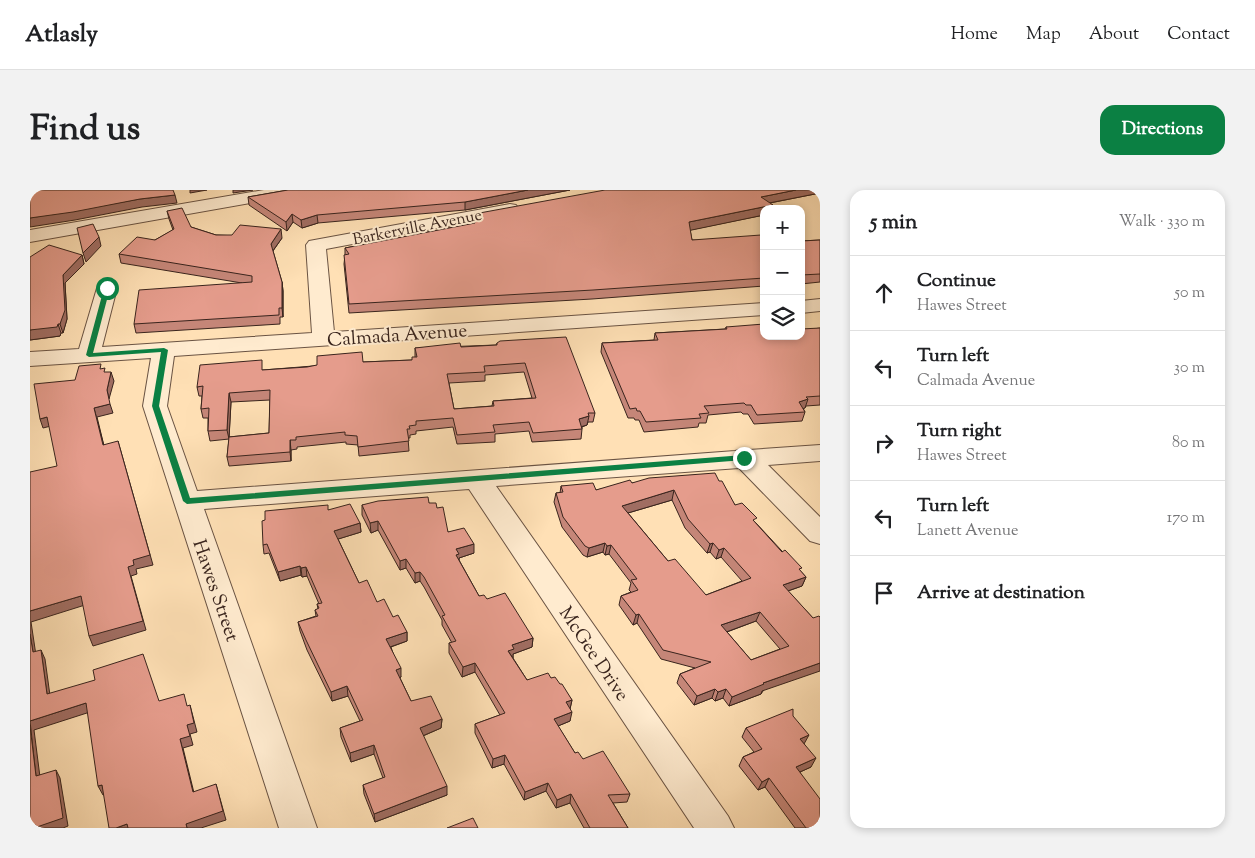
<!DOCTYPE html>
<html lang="en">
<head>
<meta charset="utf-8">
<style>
	:root { --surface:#fff; --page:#f2f2f2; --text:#202124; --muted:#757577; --line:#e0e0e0; --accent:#0b8043 }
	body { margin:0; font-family:"Sorts Mill Goudy",serif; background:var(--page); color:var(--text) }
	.controls { position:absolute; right:15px; top:15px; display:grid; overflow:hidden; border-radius:10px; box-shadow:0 2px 8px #0003 }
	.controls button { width:45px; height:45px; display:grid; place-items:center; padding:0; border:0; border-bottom:1px solid var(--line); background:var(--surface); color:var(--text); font:25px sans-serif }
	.stop { position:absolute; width:15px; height:15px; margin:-11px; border:4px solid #0b8043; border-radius:50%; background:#fff }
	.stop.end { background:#0b8043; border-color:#fff; box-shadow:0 1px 5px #0008 }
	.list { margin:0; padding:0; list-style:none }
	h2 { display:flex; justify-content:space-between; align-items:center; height:65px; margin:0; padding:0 20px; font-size:21px }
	h2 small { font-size:16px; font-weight:400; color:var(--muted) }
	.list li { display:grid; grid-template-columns:32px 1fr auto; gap:15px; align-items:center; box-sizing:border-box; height:75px; padding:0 20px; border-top:1px solid var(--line) }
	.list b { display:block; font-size:19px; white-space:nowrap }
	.list p { margin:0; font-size:16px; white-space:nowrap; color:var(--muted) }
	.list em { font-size:16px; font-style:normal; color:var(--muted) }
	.icon { flex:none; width:28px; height:28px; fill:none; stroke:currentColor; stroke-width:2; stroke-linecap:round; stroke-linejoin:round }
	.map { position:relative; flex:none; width:790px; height:638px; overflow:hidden; border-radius:15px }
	header { display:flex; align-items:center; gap:30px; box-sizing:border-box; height:70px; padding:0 25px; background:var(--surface); border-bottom:1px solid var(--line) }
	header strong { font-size:24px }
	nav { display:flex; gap:28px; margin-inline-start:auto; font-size:18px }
	.intro { display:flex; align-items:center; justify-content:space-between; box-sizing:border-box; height:120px; padding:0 30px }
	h1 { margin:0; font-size:35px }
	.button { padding:12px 22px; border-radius:15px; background:var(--accent); color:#fff; font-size:18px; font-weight:700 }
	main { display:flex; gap:30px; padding:0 30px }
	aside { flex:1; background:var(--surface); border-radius:15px; box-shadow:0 2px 8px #0003 }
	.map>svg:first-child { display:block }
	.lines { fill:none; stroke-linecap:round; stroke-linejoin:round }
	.minor-casing { stroke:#6a5343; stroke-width:2 }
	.minor { fill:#ffebcf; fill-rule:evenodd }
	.wall { fill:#c58678; stroke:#39241d; fill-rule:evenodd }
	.shaded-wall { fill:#a06d62; stroke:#39241d }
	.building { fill:#e59c8c; stroke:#39241d; fill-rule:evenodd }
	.route { fill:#0b8043 }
	.labels { text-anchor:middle; stroke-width:4; stroke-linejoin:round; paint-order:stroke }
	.far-street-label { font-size:16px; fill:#39241d; stroke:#ffebcf }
	.street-label { font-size:19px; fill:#39241d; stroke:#ffebcf }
</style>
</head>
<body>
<header>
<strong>Atlasly</strong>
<nav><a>Home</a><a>Map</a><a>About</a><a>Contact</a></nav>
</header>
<div class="intro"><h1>Find us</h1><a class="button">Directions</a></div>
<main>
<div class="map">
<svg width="790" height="638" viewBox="0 0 790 638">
	<rect width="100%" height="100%" fill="#ffe0b5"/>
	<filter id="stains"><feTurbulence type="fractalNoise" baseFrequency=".004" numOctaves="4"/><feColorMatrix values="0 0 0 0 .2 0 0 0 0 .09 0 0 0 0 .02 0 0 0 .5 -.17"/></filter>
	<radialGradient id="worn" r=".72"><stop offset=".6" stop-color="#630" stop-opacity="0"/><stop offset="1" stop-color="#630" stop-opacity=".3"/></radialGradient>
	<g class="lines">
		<defs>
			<g id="minor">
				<path d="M 234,0 L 274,0 L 271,4 L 265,5 L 0,52 L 0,40 Z"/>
				<path d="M 480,14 L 486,15 L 489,19 L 486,23 L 296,59 L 304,142 L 734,113 L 734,125 L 144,166 L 137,216 L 167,301 L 705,261 L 714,259 L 719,260 L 790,255 L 790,271 L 738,275 L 790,327 L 790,354 L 780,351 L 709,278 L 466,296 L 698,626 L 704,638 L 664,638 L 439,299 L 174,319 L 287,638 L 249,638 L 113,216 L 121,168 L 0,176 L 0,162 L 49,159 L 67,98 L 70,94 L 77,92 L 84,94 L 87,98 L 72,157 L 282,143 L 276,55 L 279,51 Z"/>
				<path d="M 790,109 L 790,121 L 771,123 L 771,111 Z"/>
			</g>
		</defs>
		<use href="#minor" class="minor-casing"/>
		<use href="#minor" class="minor"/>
	</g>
	<g class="wall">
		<path d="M 258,0 L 540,0 L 435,20 L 288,33 L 272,38 L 263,32 L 257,41 L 219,15 L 218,7 Z"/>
		<path d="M 790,0 L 790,3 L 740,13 L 734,19 L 734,25 L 660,40 L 662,50 L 734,52 L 734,96 L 562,109 L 319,123 L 314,74 L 315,65 L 315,58 L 444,33 L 444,24 Z"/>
		<path d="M 137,21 L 161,37 L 186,45 L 252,48 L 243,61 L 252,92 L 253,101 L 253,127 L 250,127 L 250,134 L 106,143 L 104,134 L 212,93 L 91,73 L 89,64 L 125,50 L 143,40 L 139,29 Z"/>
		<path d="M 790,50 L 790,92 L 771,94 L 771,51 Z"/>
		<path d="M 52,65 L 54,74 L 35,93 L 37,129 L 33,143 L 31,143 L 30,146 L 0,150 Z"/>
		<path d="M 696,137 L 734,146 L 790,138 L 790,215 L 776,216 L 775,218 L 773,218 L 775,222 L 772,231 L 724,234 L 718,224 L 713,224 L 711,222 L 678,225 L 676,233 L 669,233 L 668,237 L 614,242 L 609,230 L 605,230 L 604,228 L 598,228 L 571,162 L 572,153 L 624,150 L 625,143 L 695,139 Z"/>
		<path d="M 467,153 L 565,223 L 563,232 L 558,232 L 557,235 L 552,237 L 552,239 L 551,249 L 502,252 L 499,241 L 465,244 L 465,252 L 427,254 L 423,237 L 386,241 L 386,244 L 380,245 L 380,248 L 378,248 L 379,261 L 329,266 L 328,255 L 316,254 L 316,252 L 267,257 L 267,259 L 261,260 L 261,271 L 199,276 L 197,267 L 199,249 L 180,251 L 178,241 L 178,228 L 173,228 L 171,219 L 172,206 L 169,206 L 167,197 L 233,180 L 333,172 L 382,170 L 385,167 L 385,158 L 466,155 ZM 494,182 L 502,208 L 463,211 L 462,216 L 424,219 L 419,193 L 455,191 L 455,185 ZM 240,210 L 239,243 L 199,247 L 201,212 Z"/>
		<path d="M 689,291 L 705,315 L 726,333 L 776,387 L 772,396 L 758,401 L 783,428 L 731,504 L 699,516 L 693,508 L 685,511 L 682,508 L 664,515 L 647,493 L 650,484 L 665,478 L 631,469 L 607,433 L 603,435 L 589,415 L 591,406 L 601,402 L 599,400 L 601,393 L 579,364 L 575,365 L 573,362 L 557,367 L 553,365 L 532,337 L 524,312 L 526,303 L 530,303 L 531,296 L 566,300 L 602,293 ZM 642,310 L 655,338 L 677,363 L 680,362 L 686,369 L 691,367 L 712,391 L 676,405 L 638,371 L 598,323 ZM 726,431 L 750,459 L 721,470 L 697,442 Z"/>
		<path d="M 399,313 L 407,318 L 418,342 L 444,363 L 429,368 L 429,370 L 449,406 L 457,409 L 503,448 L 502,457 L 483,464 L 483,468 L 497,490 L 521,488 L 530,494 L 542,510 L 540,519 L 540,531 L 528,536 L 545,563 L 600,604 L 597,612 L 583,613 L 598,638 L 554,638 L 540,613 L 526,618 L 516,601 L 494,610 L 474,574 L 462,578 L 445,543 L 445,534 L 470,525 L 445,482 L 432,487 L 419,463 L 419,453 L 422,453 L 412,435 L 412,430 L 394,397 L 390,391 L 385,393 L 376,378 L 370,380 L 348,340 L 341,343 L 332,325 L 332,315 Z"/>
		<path d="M 298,320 L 330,333 L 331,342 L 308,349 L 329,393 L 347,412 L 363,427 L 377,442 L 377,451 L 361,457 L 371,487 L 370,488 L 381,511 L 412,529 L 411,538 L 393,546 L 417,605 L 345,632 L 334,604 L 333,595 L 353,588 L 344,564 L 321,572 L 311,547 L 310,538 L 330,531 L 318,506 L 302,511 L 277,460 L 270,441 L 268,432 L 286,426 L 285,420 L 288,419 L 287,414 L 289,414 L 277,386 L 272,387 L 271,385 L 250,391 L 239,363 L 234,364 L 233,355 Z"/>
		<path d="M 763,526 L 774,554 L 781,577 L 770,582 L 790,638 L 765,638 L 735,597 L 728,600 L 709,576 L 713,567 L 724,562 L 712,547 L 716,538 Z"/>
	</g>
	<g class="shaded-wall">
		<path d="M 160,0 L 177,0 L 160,3 Z"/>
		<path d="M 203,0 L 223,0 L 203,3 Z"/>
		<path d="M 498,0 L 540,0 L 435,20 L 435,12 Z"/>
		<path d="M 766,0 L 790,0 L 790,3 L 729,15 L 731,7 Z"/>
		<path d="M 145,5 L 147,13 L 112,17 L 45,30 L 0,37 L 0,28 L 110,9 Z"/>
		<path d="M 743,15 L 742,19 L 734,19 L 734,25 L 657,41 L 659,32 Z"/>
		<path d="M 262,24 L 263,32 L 257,41 L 256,32 Z"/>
		<path d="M 287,25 L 288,33 L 272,38 L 271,30 Z"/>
		<path d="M 251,39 L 252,48 L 242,62 L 241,54 Z"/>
		<path d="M 69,47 L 71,56 L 56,72 L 53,63 Z"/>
		<path d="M 52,65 L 54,74 L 35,93 L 37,129 L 33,143 L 30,134 L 33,85 Z"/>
		<path d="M 252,92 L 253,101 L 253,127 L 252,118 Z"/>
		<path d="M 28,134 L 31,143 L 30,146 L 0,150 L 0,140 Z"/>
		<path d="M 81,182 L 84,191 L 79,209 L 77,200 Z"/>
		<path d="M 199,203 L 201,212 L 199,249 L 197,240 Z"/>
		<path d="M 778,209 L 775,218 L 765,221 L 769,212 Z"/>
		<path d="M 80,214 L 83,223 L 67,227 L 76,264 L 64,218 Z"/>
		<path d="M 559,226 L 557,235 L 547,238 L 549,229 Z"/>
		<path d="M 17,227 L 21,236 L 13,238 L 10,229 Z"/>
		<path d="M 260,250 L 261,260 L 261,271 L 260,262 Z"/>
		<path d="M 88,251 L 123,375 L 106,379 L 107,384 L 101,386 L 116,440 L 63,456 L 59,446 L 98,377 L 103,370 Z"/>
		<path d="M 644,300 L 642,310 L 591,325 L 592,316 Z"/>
		<path d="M 348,331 L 348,340 L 341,343 L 340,333 Z"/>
		<path d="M 330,333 L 331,342 L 305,350 L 304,341 Z"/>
		<path d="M 575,353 L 573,362 L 557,367 L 559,358 Z"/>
		<path d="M 683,353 L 680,362 L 677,363 L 680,354 Z"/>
		<path d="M 444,354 L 444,363 L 429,368 L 429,373 L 426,374 L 426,359 Z"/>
		<path d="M 581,355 L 579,364 L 575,365 L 577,356 Z"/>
		<path d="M 694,358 L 691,367 L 686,369 L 689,360 Z"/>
		<path d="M 376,369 L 376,378 L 370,380 L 370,371 Z"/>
		<path d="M 270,376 L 271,385 L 250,391 L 248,382 Z"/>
		<path d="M 276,377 L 277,386 L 272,387 L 271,378 Z"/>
		<path d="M 390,382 L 390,391 L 385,393 L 385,383 Z"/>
		<path d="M 776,387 L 772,396 L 749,404 L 753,395 Z"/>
		<path d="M 51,406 L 55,415 L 1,432 L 7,472 L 3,462 L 0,444 L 0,421 Z"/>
		<path d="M 730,422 L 726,431 L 688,445 L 691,435 Z"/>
		<path d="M 609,424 L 607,433 L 603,435 L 606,425 Z"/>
		<path d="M 377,442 L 377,451 L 357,458 L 356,449 Z"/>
		<path d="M 503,448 L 502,457 L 483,464 L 483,468 L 478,461 L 482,455 Z"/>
		<path d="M 11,460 L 15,469 L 21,513 L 17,504 Z"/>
		<path d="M 445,473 L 445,482 L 432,487 L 433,477 Z"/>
		<path d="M 790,473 L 790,481 L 732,501 L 731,504 L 699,516 L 702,507 L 733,493 Z"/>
		<path d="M 371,478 L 371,487 L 367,489 L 366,480 Z"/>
		<path d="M 317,496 L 318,506 L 302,511 L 301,502 Z"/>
		<path d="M 685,499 L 682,508 L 664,515 L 667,506 Z"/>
		<path d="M 696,499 L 693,508 L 685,511 L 688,502 Z"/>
		<path d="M 542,510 L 540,519 L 534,521 L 536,512 Z"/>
		<path d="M 56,513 L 60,522 L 4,540 L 11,595 L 6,586 L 0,531 Z"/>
		<path d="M 160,515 L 167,542 L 160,544 L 163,555 L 153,558 L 166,611 L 163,602 L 150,549 L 157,535 Z"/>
		<path d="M 542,522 L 540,531 L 523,538 L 524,529 Z"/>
		<path d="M 412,529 L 411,538 L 390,547 L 390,538 Z"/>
		<path d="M 779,545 L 774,554 L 770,549 Z"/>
		<path d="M 344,555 L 344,564 L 321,572 L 320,563 Z"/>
		<path d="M 475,565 L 474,574 L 462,578 L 463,569 Z"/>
		<path d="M 786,568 L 781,577 L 761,586 L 766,577 Z"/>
		<path d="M 26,580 L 30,588 L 38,636 L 33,638 L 4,638 Z"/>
		<path d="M 739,588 L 735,597 L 728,600 L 732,592 Z"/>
		<path d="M 518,593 L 516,601 L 494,610 L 495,602 Z"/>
		<path d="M 186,594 L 196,630 L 171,638 L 157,638 L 156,634 Z"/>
		<path d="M 72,595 L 76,604 L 73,605 L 68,596 Z"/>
		<path d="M 417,596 L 417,605 L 345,632 L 344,624 Z"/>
		<path d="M 541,604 L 540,613 L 526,618 L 527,610 Z"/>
		<path d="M 97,634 L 99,638 L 86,638 Z"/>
	</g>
	<g class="building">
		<path d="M 0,0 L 143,0 L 145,5 L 110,9 L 43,22 L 0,28 Z"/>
		<path d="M 258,0 L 498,0 L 435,12 L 287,25 L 271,30 L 262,24 L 256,32 L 218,7 Z"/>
		<path d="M 575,0 L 766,0 L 731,7 L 743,15 L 659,32 L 662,50 L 731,45 L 732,53 L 734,52 L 734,88 L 563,100 L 319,114 L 314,65 L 319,64 L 315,58 L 445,33 L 444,24 Z"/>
		<path d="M 152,18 L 161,37 L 186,45 L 202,45 L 210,35 L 251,39 L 241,54 L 252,92 L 252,118 L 249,118 L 249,125 L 104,134 L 109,100 L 222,92 L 222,86 L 89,64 L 107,47 L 125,50 L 144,39 L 137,21 Z"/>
		<path d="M 63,34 L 69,47 L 53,63 L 47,38 Z"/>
		<path d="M 790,50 L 790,84 L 771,85 L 771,51 Z"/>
		<path d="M 19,55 L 52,65 L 33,85 L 35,120 L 30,134 L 28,134 L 27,137 L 0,140 L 0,67 Z"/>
		<path d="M 734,134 L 734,146 L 771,146 L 771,139 L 790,138 L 790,206 L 776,207 L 778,209 L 769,212 L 775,222 L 727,225 L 721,215 L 716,215 L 714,213 L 674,216 L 679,223 L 669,224 L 671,228 L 616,232 L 610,221 L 607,221 L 606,218 L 600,219 L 572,153 L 628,150 L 625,143 L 697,139 L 696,137 Z"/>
		<path d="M 536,147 L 565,223 L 558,223 L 559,226 L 549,229 L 552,239 L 503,243 L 499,232 L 463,235 L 465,242 L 427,245 L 423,228 L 386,231 L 386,235 L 379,236 L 380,239 L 377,239 L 379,251 L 328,257 L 327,246 L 315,245 L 315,242 L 266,247 L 266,250 L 260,250 L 260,262 L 197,267 L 199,247 L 239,243 L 240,200 L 199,203 L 197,240 L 178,241 L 179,218 L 171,219 L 173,196 L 167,197 L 170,175 L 232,170 L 232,180 L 277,177 L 287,175 L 287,166 L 332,162 L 333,172 L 382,170 L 382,167 L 387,167 L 385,158 L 430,153 L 431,157 L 467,155 L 467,153 L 470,151 ZM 495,173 L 506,208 L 463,211 L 464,216 L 424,219 L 417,184 L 455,182 L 454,176 Z"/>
		<path d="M 71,174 L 70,179 L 75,178 L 74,182 L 81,182 L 77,200 L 80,214 L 64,218 L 73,255 L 88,251 L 120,365 L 103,370 L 104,375 L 98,377 L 113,431 L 59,446 L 51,406 L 0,421 L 0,282 L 27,276 L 17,227 L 10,229 L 4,194 L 45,190 L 49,176 Z"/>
		<path d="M 685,283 L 689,291 L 692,291 L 705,315 L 712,313 L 727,328 L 723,330 L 752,362 L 755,360 L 772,378 L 769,379 L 776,387 L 753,395 L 783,428 L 789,426 L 790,427 L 790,473 L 733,493 L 734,494 L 702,507 L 696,499 L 688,502 L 685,499 L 667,506 L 650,484 L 681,472 L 633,460 L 609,424 L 606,425 L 591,406 L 608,400 L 601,390 L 607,389 L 581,355 L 577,356 L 575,353 L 559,358 L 555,356 L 533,327 L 526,303 L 533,302 L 531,296 L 563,293 L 566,300 L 600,290 L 602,293 L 619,288 ZM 644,300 L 658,329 L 680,354 L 683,353 L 689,360 L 694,358 L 721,388 L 676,405 L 645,369 L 638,371 L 592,316 ZM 730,422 L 759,456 L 721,470 L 691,435 Z"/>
		<path d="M 398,307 L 399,313 L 406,313 L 407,318 L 413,317 L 418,342 L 434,338 L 444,354 L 426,359 L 429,364 L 426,365 L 449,406 L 454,405 L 457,409 L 475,403 L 503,448 L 482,455 L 484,459 L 478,461 L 497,490 L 518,483 L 521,488 L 525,487 L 530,494 L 532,494 L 542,510 L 536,512 L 542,522 L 524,529 L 545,563 L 548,562 L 553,569 L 573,561 L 600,604 L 578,605 L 598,638 L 560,638 L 541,604 L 527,610 L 518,593 L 495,602 L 475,565 L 463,569 L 445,534 L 475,523 L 445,473 L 433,477 L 419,453 L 426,451 L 412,426 L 415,425 L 394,387 L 390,382 L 385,383 L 376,369 L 370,371 L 348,331 L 340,333 L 332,315 L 348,311 Z"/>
		<path d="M 320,314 L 330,333 L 304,341 L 329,393 L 337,390 L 347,412 L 354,409 L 363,427 L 368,425 L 377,442 L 356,449 L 371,478 L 366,480 L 381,511 L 401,506 L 412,529 L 390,538 L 417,596 L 344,624 L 333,595 L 355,587 L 344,555 L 320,563 L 310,538 L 333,530 L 317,496 L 301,502 L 276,450 L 268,432 L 288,426 L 285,420 L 289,418 L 287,414 L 292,413 L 276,377 L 271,378 L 270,376 L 248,382 L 237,354 L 233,355 L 232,331 L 235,330 L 235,321 L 298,315 L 298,320 Z"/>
		<path d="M 0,444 L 3,462 L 11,460 L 17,504 L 65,490 L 63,480 L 113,464 L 129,511 L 154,504 L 157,516 L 160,515 L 164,533 L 157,535 L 160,546 L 150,549 L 163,602 L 186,594 L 193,621 L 156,634 L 157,638 L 98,638 L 97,634 L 86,638 L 79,638 L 72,595 L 68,596 L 56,513 L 0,531 Z"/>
		<path d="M 763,519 L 763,526 L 779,545 L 770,549 L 786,568 L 766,577 L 790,609 L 790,638 L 776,638 L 739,588 L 732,592 L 713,567 L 732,559 L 716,538 Z"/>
		<path d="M 0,536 L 6,586 L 26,580 L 33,628 L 4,638 L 0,638 Z"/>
		<path d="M 443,628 L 448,638 L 417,638 Z"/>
	</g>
	<path class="route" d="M 77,96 L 80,98 L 63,163 L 134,158 L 138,160 L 129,216 L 160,308 L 714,265 L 718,268 L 714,270 L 157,314 L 153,311 L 122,216 L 131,162 L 59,167 L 56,165 L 74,98 Z"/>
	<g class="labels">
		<g class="far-street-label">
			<text transform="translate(387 36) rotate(-11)" y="6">Barkerville Avenue</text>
		</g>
		<g class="street-label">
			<text transform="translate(367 144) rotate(-4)" y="7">Calmada Avenue</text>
			<text transform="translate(187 400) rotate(71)" y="7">Hawes Street</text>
			<text transform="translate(565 463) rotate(56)" y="7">McGee Drive</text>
		</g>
	</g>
	<rect width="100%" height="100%" filter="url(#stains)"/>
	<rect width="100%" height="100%" fill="url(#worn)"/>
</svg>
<div class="controls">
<button>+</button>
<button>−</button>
<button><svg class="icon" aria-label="layers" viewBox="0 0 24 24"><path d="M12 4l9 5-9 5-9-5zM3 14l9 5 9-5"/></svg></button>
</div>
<div class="stop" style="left:77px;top:98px"></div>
<div class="stop end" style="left:714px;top:268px"></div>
</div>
<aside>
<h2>5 min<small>Walk · 330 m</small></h2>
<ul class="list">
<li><svg class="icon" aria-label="ahead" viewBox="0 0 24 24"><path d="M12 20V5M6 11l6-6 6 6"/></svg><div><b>Continue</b><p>Hawes Street</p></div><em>50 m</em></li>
<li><svg class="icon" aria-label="left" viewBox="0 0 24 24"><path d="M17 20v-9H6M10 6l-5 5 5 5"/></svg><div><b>Turn left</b><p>Calmada Avenue</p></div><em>30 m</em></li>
<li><svg class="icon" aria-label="right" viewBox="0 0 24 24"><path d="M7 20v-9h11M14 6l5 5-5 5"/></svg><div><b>Turn right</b><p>Hawes Street</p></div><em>80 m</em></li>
<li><svg class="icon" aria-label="left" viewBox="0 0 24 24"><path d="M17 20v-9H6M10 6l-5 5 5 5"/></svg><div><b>Turn left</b><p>Lanett Avenue</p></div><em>170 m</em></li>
<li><svg class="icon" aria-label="arrive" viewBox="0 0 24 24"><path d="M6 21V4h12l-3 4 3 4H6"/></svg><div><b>Arrive at destination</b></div></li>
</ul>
</aside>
</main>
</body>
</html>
